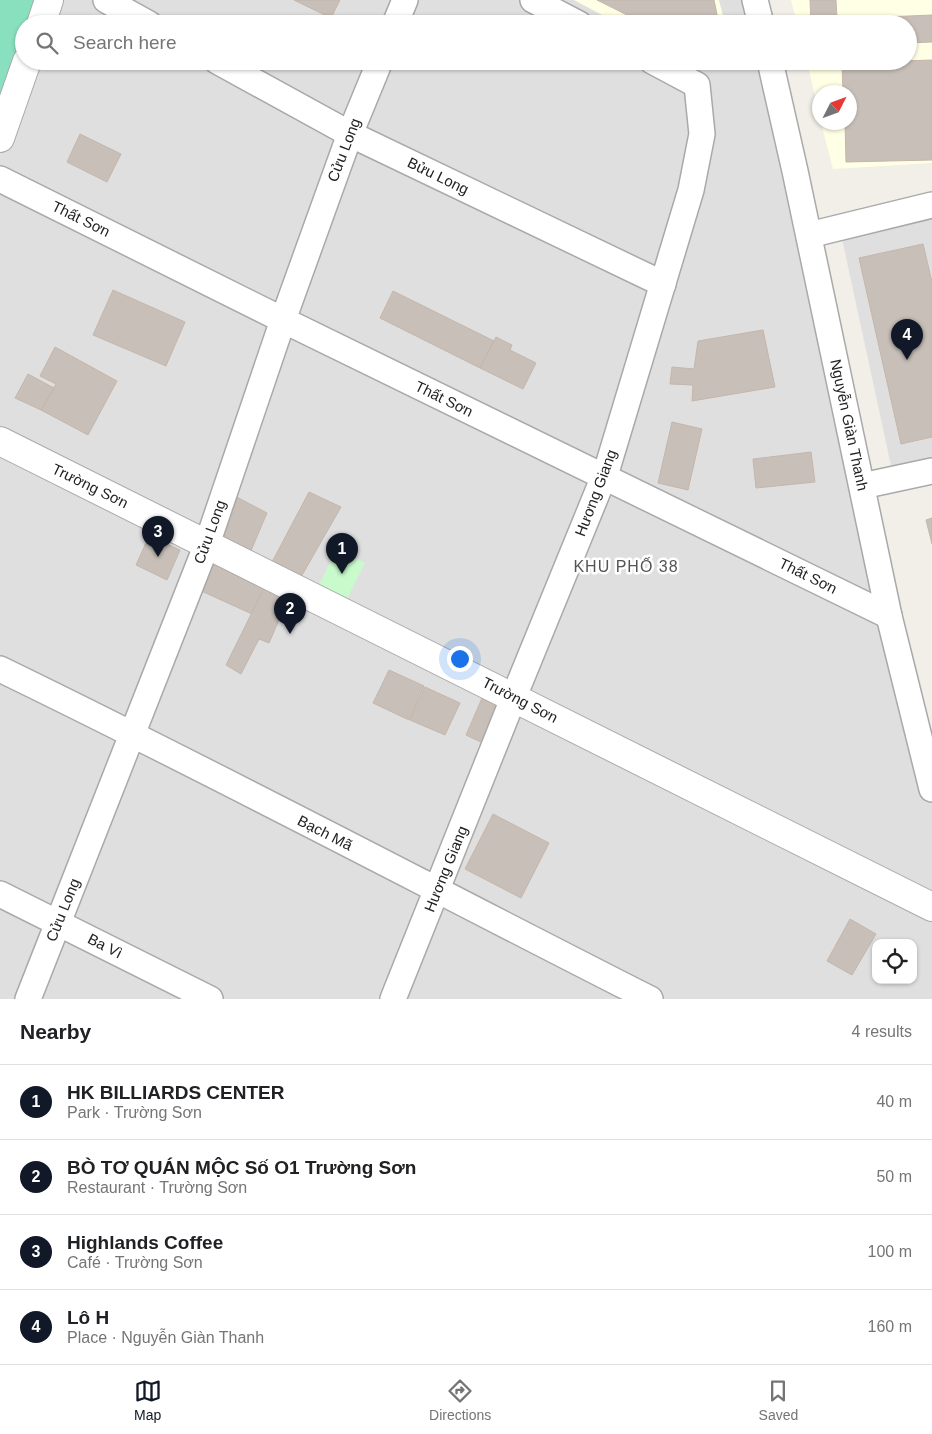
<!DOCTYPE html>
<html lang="en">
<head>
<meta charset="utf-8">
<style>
	:root { --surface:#fff; --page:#f2f2f2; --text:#202124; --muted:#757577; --line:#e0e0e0; --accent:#111827 }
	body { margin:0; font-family:Helvetica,sans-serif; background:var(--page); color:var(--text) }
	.controls { position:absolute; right:15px; bottom:15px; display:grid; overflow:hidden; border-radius:10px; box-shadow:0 1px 4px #0004 }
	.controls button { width:45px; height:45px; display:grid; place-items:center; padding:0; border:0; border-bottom:1px solid var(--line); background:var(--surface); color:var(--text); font:25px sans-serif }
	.compass { position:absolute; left:812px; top:85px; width:45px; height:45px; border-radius:50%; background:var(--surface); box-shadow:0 1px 4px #0004; rotate:48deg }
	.you { position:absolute; left:459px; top:658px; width:18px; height:18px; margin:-12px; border:4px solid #fff; border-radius:50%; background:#1a73e8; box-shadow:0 0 0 8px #1a73e833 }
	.badge { display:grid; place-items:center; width:32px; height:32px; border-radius:50%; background:var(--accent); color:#fff; font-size:16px; font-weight:700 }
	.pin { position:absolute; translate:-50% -41px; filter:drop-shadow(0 1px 2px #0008) }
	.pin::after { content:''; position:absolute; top:26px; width:18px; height:15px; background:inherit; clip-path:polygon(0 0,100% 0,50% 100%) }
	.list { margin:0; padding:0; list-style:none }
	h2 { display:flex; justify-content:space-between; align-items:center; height:65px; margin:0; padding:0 20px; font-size:21px }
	h2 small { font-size:16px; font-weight:400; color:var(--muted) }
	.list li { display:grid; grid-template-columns:32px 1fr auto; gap:15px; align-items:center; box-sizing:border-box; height:75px; padding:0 20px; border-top:1px solid var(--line) }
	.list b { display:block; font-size:19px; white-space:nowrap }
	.list p { margin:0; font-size:16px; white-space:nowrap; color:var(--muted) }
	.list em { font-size:16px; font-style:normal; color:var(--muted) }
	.icon { flex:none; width:28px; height:28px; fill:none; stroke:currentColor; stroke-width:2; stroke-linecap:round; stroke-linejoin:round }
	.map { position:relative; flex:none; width:932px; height:999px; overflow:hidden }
	.search { position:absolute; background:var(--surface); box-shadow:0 1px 4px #0004; left:15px; right:15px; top:15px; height:55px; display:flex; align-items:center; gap:12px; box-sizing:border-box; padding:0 18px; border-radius:28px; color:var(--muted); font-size:19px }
	.sheet { height:365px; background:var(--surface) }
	nav { display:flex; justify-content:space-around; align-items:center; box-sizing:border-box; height:70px; border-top:1px solid var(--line); background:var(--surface); font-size:14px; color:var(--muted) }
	nav a { display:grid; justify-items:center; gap:2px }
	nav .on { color:var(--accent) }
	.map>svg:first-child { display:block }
	.residential { fill:#e0dfdf; fill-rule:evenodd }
	.education { fill:#ffffe5 }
	.park { fill:#c8facc }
	.pitch { fill:#88e0be }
	.building { fill:#c7bfb8; stroke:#c4b6ab }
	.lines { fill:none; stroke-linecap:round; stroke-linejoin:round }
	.minor-casing { stroke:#a9a9a9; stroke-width:28 }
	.tertiary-casing { stroke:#a9a9a9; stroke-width:30 }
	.minor { stroke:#fff; stroke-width:25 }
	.tertiary { stroke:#fff; stroke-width:28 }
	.labels { text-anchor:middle; stroke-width:5; stroke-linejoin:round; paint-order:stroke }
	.street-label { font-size:15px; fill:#222; stroke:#fff }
	.neighbourhood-label { font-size:16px; letter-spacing:1px; fill:#555; stroke:#fff }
</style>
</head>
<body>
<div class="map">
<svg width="932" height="999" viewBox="0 0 932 999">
	<rect width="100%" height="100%" fill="#f2efe9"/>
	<g class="residential">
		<path d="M 0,0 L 760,0 L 765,24 L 24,24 L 24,61 L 774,61 L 932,762 L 932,999 L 0,999 ZM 876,943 L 913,943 L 913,980 L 876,980 Z"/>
		<path d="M 932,210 L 932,466 L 893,475 L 841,234 Z"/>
	</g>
	<g class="education">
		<path d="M 574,0 L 719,0 L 725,24 L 619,24 Z"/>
		<path d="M 791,0 L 932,0 L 932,163 L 833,169 L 821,123 L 850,122 L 850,92 L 820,92 L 819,114 L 807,61 L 908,61 L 908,24 L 797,24 Z"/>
	</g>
	<path class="park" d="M 337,548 L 365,563 L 347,599 L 319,585 Z"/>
	<path class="pitch" d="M 0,0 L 38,0 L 29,24 L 24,24 L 24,39 L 0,104 Z"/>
	<g class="building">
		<path d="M 294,0 L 340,0 L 331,18 Z"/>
		<path d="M 597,0 L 714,0 L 719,24 L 645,24 Z"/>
		<path d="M 810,0 L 836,0 L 837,19 L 932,15 L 932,42 L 908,43 L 908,24 L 811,24 Z"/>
		<path d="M 932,60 L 932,160 L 846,162 L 845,122 L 850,122 L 850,92 L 843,92 L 842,63 Z"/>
		<path d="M 80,134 L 121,154 L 107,182 L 67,162 Z"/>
		<path d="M 923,244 L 932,282 L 932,437 L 901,444 L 859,258 Z"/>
		<path d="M 113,290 L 185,322 L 166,366 L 93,335 Z"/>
		<path d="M 393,291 L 494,341 L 480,368 L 380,318 Z"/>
		<path d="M 763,330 L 775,387 L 692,401 L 693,385 L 670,384 L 672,367 L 694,369 L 698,341 Z"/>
		<path d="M 496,337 L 512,345 L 510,350 L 536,363 L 523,389 L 480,368 Z"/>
		<path d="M 55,347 L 117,381 L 88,435 L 41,410 L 56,384 L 40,376 Z"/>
		<path d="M 28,374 L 54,388 L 41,410 L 15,398 Z"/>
		<path d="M 672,422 L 702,429 L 688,490 L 658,483 Z"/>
		<path d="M 811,452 L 815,482 L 756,488 L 753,459 Z"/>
		<path d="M 309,492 L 341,507 L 301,577 L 272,562 Z"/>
		<path d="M 231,494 L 267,513 L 250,553 L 218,535 Z"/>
		<path d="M 932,518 L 932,544 L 926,520 Z"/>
		<path d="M 149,536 L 180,550 L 167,580 L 136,565 Z"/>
		<path d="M 210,560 L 264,588 L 252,614 L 197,589 Z"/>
		<path d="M 264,588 L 288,599 L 269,643 L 259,639 L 241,674 L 226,665 Z"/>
		<path d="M 389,670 L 424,686 L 409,720 L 373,703 Z"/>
		<path d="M 425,687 L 460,703 L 445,735 L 410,720 Z"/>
		<path d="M 483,696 L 502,705 L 485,744 L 466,735 Z"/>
		<path d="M 493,814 L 549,843 L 521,898 L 465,869 Z"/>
		<path d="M 850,919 L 876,934 L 852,975 L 827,961 Z"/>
	</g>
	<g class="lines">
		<defs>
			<g id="minor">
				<path d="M 106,0 L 149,24"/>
				<path d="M 533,0 L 579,24"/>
				<path d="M 755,0 L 761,24"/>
				<path d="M 395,24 L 405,0"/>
				<path d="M 217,61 L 350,134 L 663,284"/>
				<path d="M 770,61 L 795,171 L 889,616 L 932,789"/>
				<path d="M 0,179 L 283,320 L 889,616"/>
				<path d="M 809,235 L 932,205"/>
				<path d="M 862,486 L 932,471"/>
				<path d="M 0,669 C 219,775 433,889 650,999"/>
				<path d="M 0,894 L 210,999"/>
				<path d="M 28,999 L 207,544 L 283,320 L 350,134 L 380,61"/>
				<path d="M 393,999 L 517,689 L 607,469 L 691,190 L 702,134 L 697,85 L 652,61"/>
			</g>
			<g id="tertiary">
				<path d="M 41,24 L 49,0"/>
				<path d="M 0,138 L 27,61"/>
				<path d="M 0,441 L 932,907"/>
			</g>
		</defs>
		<use href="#minor" class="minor-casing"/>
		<use href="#tertiary" class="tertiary-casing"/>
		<use href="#minor" class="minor"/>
		<use href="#tertiary" class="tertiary"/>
	</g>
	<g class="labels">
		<g class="street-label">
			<text transform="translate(344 150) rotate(-69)" y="5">Cửu Long</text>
			<text transform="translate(438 176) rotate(26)" y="5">Bửu Long</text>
			<text transform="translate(81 219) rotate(26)" y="5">Thất Sơn</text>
			<text transform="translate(444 399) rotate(26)" y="5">Thất Sơn</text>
			<text transform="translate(849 425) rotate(78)" y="5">Nguyễn Giàn Thanh</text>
			<text transform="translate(90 486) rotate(26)" y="5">Trường Sơn</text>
			<text transform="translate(596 493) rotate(-69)" y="5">Hương Giang</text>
			<text transform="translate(210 532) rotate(-70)" y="5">Cửu Long</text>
			<text transform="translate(808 576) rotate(26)" y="5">Thất Sơn</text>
			<text transform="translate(520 700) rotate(27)" y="5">Trường Sơn</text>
			<text transform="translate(325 833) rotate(27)" y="5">Bạch Mã</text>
			<text transform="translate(446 869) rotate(-68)" y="5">Hương Giang</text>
			<text transform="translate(63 910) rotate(-68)" y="5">Cửu Long</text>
			<text transform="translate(105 946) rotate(27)" y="5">Ba Vì</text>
		</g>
		<g class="neighbourhood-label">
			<text x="626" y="572">KHU PHỐ 38</text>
		</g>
	</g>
</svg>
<div class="controls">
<button><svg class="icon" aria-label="locate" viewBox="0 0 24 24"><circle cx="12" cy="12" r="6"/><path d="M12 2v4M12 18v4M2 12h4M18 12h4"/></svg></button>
</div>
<svg class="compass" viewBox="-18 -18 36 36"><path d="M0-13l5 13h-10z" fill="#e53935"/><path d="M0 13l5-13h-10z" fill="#757577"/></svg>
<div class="you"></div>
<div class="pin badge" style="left:342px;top:574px">1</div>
<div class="pin badge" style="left:290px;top:634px">2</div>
<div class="pin badge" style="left:158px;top:557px">3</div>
<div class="pin badge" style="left:907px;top:360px">4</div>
<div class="search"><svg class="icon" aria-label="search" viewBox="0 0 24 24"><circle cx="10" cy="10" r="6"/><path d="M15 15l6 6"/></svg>Search here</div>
</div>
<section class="sheet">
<h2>Nearby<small>4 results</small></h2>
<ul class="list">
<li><span class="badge">1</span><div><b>HK BILLIARDS CENTER</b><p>Park · Trường Sơn</p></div><em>40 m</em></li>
<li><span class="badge">2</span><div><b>BÒ TƠ QUÁN MỘC Số O1 Trường Sơn</b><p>Restaurant · Trường Sơn</p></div><em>50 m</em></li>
<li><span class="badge">3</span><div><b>Highlands Coffee</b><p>Café · Trường Sơn</p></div><em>100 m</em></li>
<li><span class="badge">4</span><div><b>Lô H</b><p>Place · Nguyễn Giàn Thanh</p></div><em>160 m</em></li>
</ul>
</section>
<nav>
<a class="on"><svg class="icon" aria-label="map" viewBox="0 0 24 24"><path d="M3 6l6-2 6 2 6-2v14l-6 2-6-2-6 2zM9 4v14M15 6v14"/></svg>Map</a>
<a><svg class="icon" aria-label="directions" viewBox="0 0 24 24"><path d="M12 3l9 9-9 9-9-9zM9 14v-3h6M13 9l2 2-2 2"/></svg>Directions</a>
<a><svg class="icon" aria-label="saved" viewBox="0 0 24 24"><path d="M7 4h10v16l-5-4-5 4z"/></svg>Saved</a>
</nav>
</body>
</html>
